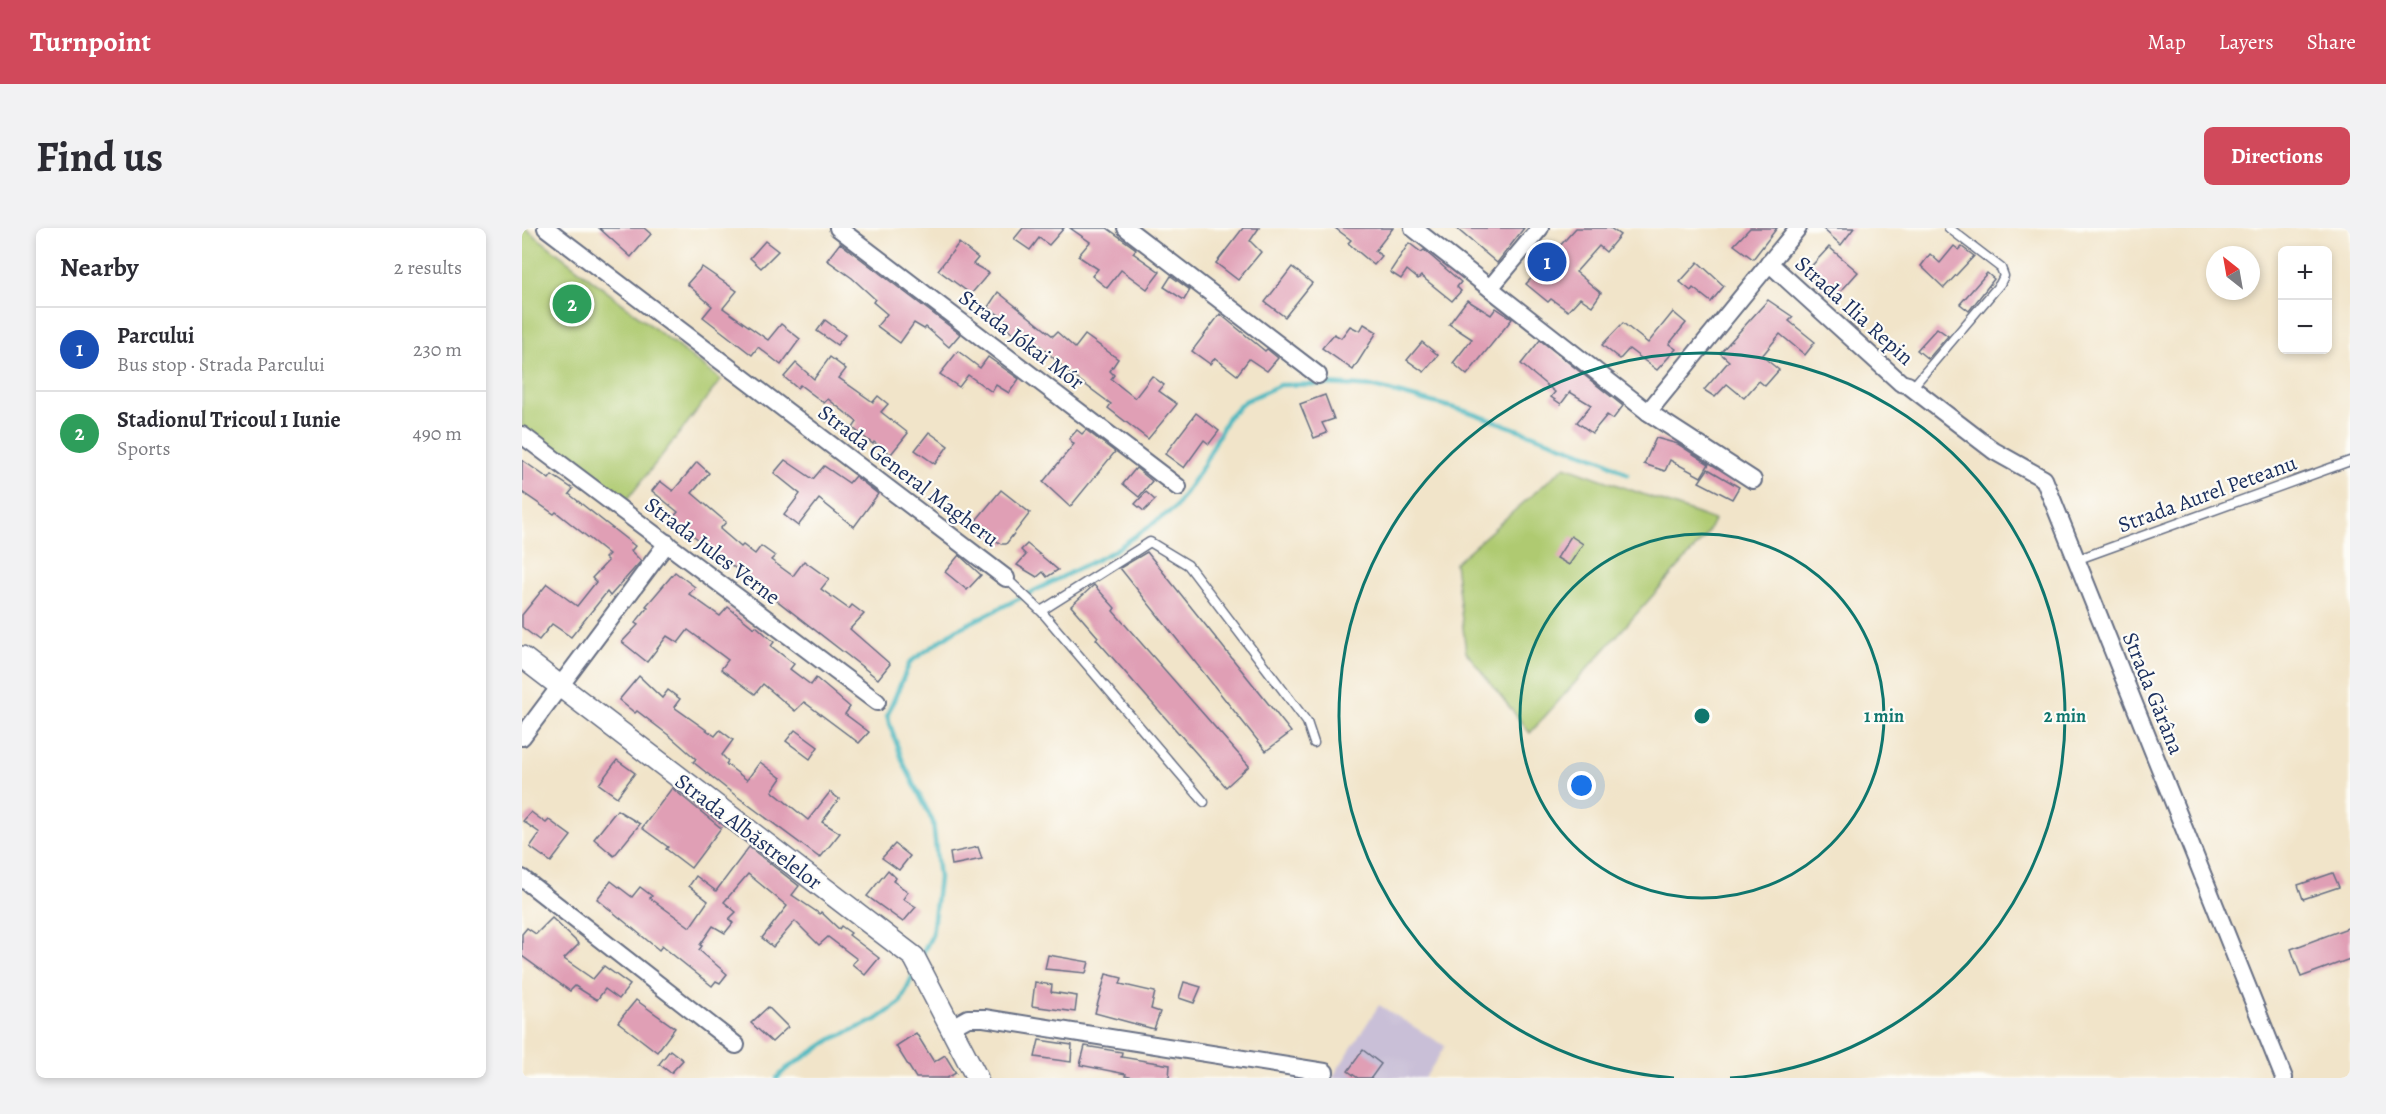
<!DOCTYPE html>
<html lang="en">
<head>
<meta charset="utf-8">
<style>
	:root { --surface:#fff; --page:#f2f2f3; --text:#2b2b33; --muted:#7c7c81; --line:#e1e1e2; --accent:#d1495b }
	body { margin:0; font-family:Alegreya,serif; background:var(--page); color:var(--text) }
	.controls { position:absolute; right:18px; top:18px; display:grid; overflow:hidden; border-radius:9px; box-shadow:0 3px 9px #0003 }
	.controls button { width:54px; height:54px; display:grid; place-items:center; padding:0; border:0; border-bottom:2px solid var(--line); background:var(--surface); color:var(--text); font:30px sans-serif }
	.compass { position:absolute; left:1684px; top:18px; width:54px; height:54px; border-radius:50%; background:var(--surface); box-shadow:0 3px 9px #0003; rotate:329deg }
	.you { position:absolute; left:1060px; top:558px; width:21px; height:21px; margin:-15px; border:4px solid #fff; border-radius:50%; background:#1a73e8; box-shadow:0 0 0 9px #1a73e833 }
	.badge { display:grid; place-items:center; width:39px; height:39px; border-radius:50%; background:var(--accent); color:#fff; font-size:20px; font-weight:700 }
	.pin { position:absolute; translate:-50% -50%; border:3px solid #fff; box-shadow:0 2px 6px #0006 }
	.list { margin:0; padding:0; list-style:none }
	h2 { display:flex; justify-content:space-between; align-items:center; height:78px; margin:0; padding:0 24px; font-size:26px }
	h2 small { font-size:20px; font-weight:400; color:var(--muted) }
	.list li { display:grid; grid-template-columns:39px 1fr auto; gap:18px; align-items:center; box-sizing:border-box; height:84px; padding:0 24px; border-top:2px solid var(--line) }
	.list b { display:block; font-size:22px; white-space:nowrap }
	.list p { margin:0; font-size:20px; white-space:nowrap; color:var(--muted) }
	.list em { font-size:20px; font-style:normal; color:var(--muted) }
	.map { position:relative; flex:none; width:1828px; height:850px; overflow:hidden; border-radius:9px }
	header { display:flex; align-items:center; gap:36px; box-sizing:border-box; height:84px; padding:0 30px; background:var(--accent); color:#fff }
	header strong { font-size:28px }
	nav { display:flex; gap:33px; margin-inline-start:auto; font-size:21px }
	.intro { display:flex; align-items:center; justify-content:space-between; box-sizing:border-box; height:144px; padding:0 36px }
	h1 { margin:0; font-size:42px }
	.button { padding:15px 27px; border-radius:9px; background:var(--accent); color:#fff; font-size:21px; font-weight:700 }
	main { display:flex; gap:36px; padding:0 36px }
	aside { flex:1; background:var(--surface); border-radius:9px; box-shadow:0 3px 9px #0003 }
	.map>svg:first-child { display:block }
	.industrial { fill:#c9bfd7 }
	.green { fill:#afca71; stroke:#657c68; stroke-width:1.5 }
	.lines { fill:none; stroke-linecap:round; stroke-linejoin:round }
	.stream { stroke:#48b7bf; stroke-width:4.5 }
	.building { fill:#e09fb5 }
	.service-casing { stroke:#666e83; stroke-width:11 }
	.minor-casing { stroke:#666e83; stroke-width:20 }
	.tertiary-casing { stroke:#666e83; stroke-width:24 }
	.service { stroke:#fff; stroke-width:8 }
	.minor { stroke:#fff; stroke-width:16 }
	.tertiary { stroke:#fff; stroke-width:21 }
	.ring { fill:none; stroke:#0f766e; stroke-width:3 }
	.labels { text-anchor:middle; stroke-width:4.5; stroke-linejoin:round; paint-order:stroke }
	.street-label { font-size:22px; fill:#1b2f5e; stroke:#fdfcf7 }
	.centre { fill:#0f766e; stroke:#fdfcf7; stroke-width:3 }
	.ring-label { font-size:18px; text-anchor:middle; font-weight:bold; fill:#0f766e; stroke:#fdfcf7; stroke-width:4.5; stroke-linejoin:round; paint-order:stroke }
</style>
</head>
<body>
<header>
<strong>Turnpoint</strong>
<nav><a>Map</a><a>Layers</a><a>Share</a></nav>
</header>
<div class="intro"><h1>Find us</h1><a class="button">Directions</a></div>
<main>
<aside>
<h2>Nearby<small>2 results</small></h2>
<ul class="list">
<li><span class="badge" style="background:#1a4fb4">1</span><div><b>Parcului</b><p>Bus stop · Strada Parcului</p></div><em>230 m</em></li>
<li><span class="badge" style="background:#2e9e5b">2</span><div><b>Stadionul Tricoul 1 Iunie</b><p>Sports</p></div><em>490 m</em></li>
</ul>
</aside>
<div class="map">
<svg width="1828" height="850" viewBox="0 0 1828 850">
	<rect width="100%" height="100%" fill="#fdfcf7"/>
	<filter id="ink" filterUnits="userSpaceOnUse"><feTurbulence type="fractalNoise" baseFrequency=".0167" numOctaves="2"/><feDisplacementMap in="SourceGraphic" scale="12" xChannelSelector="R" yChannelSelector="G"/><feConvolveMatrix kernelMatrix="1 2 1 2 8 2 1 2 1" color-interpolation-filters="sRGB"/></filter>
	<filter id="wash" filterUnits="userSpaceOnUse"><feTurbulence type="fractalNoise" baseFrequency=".008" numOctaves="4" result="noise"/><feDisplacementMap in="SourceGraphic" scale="24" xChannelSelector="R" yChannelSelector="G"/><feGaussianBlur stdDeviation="1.35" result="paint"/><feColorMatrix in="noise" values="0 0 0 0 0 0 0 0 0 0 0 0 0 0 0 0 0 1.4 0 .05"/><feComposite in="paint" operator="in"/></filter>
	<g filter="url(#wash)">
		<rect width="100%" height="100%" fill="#f1e4c9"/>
		<path class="industrial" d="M 857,777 L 923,818 L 903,850 L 810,850 Z"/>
		<g class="green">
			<path d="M 0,0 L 3,0 L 199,152 L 101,277 L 0,199 Z"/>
			<path d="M 1043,238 L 1192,292 L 1184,308 L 1008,505 L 944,424 L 933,335 Z"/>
		</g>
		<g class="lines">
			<g class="stream">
				<path d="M 399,729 L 410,707 L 417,650 L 411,594 L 381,534 L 365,488 L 388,434 L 434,402 L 590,324 L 653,280 L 681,238 L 706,189 L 723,173 L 758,157 L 807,156 L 852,159 L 947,184 L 1083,233 L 1105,246"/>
				<path d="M 255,850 L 264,841 L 310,811 L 354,792 L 378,775 L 392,745"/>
			</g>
		</g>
		<g id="blocks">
			<g class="building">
				<path d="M 77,0 L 122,0 L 129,6 L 109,29 Z"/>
				<path d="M 501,0 L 542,0 L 527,17 L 517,10 L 508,22 L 492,11 Z"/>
				<path d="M 548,0 L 585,0 L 614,21 L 611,25 L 638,44 L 625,61 L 599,42 L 585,60 L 570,48 L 576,41 L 556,28 L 568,14 Z"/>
				<path d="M 721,0 L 737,0 L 728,13 L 739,24 L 716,52 L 694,35 Z"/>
				<path d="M 813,0 L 871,0 L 853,23 L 860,28 L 852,37 L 826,15 L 829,12 Z"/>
				<path d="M 934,0 L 1002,0 L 975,35 Z"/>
				<path d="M 1054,0 L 1088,0 L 1098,7 L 1084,24 L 1077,18 L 1054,44 L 1079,65 L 1070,78 L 1058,70 L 1046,83 L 1029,71 L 1026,74 L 1004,56 L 1036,22 L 1035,21 Z"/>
				<path d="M 1228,0 L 1255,0 L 1231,31 L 1212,17 Z"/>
				<path d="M 1300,0 L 1332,0 L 1319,17 Z"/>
				<path d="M 243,13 L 256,23 L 239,40 L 228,30 Z"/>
				<path d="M 318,15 L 368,53 L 438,106 L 427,119 L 404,99 L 402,101 L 392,95 L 378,115 L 355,98 L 365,86 L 351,74 L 353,71 L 330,50 L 305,32 Z"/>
				<path d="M 437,15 L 456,30 L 451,36 L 467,45 L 449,66 L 416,42 Z"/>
				<path d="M 887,15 L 899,24 L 902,22 L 939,54 L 935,59 L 939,63 L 930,73 L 899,48 L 896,51 L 885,42 L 879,51 L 868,44 Z"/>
				<path d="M 1432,18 L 1437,22 L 1440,19 L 1452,28 L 1422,60 L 1399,38 L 1408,26 L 1418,35 Z"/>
				<path d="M 1307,19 L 1336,44 L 1313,70 L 1284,44 Z"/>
				<path d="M 1176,34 L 1202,58 L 1189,74 L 1171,60 L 1169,63 L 1158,54 Z"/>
				<path d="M 180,39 L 215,63 L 201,80 L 246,112 L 259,96 L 278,111 L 259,137 L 236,119 L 230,127 L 181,89 L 190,78 L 165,56 Z"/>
				<path d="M 770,39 L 790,55 L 763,89 L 743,74 Z"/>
				<path d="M 1465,45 L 1472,51 L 1447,83 L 1438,76 Z"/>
				<path d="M 649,48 L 668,62 L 662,72 L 642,59 Z"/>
				<path d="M 476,64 L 531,108 L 535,104 L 553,120 L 563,107 L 596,131 L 588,143 L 592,147 L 589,151 L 613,170 L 630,148 L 642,157 L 637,163 L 655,176 L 626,211 L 586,180 L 589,176 L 538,138 L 539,137 L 513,113 L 508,119 L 485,101 L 489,96 L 466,79 Z"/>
				<path d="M 945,72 L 969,87 L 974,80 L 990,91 L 945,147 L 931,135 L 950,111 L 927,96 Z"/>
				<path d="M 1246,72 L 1271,89 L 1267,93 L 1293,114 L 1283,127 L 1258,106 L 1240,128 L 1257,142 L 1243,158 L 1237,153 L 1222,170 L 1205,156 L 1193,169 L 1182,162 L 1207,133 L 1198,125 Z"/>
				<path d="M 1151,84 L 1164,95 L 1147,116 L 1154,121 L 1135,142 L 1107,121 L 1098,131 L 1080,117 L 1101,95 L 1126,115 Z"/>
				<path d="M 698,86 L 743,123 L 745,121 L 756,130 L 745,143 L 727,131 L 715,147 L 693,130 L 688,136 L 670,123 Z"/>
				<path d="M 303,92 L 323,107 L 315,117 L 295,103 Z"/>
				<path d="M 842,96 L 855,104 L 831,142 L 800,120 L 812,106 L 819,110 L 828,98 L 838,103 Z"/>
				<path d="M 1415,100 L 1426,108 L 1406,131 L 1395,122 Z"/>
				<path d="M 1018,112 L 1101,178 L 1091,191 L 1085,187 L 1070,205 L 1055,194 L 1069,177 L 1048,164 L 1039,176 L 1029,169 L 1033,164 L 999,136 Z"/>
				<path d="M 900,114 L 916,127 L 902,144 L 885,132 Z"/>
				<path d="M 436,123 L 458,140 L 466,129 L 497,151 L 487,165 L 474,157 L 470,164 L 446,147 L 437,159 L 418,146 Z"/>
				<path d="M 308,129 L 324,141 L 317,150 L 351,174 L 356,168 L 366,176 L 359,184 L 386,205 L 369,226 L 352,214 L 351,216 L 331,200 L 335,194 L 306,171 L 302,175 L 278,157 L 275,160 L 262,149 L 274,135 L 292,151 Z"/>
				<path d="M 803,167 L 812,191 L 800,195 L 805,205 L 792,210 L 778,176 Z"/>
				<path d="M 674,185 L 697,203 L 687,216 L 682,212 L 662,240 L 643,226 Z"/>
				<path d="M 555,202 L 560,206 L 564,202 L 593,224 L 548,279 L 521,254 L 552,216 L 547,211 Z"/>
				<path d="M 407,204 L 426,218 L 413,236 L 393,222 Z"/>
				<path d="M 1134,210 L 1156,216 L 1187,236 L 1179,249 L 1148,232 L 1143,243 L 1122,236 Z"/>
				<path d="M 0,232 L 27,251 L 30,247 L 51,261 L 47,266 L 113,318 L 109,323 L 119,333 L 88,368 L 85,364 L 49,409 L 30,396 L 17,412 L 0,399 L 0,387 L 25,356 L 55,378 L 74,354 L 70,350 L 86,333 L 83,330 L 87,326 L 34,284 L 32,286 L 0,264 Z"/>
				<path d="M 263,232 L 291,251 L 302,238 L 327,255 L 333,248 L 356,266 L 332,299 L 297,271 L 276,298 L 262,287 L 278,266 L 252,245 Z"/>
				<path d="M 175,234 L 187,245 L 170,265 L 204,294 L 198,301 L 219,319 L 221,317 L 233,326 L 239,318 L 253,328 L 249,332 L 271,348 L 282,333 L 307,351 L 299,361 L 327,381 L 330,377 L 342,386 L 328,401 L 368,436 L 356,451 L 150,291 L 156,284 L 130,263 L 138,253 L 151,263 Z"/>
				<path d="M 614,240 L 630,253 L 617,269 L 601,256 Z"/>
				<path d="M 1186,241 L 1217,259 L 1210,271 L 1177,254 Z"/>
				<path d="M 479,262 L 508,285 L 484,316 L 479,316 L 451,296 Z"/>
				<path d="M 624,264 L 633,272 L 622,283 L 613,276 Z"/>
				<path d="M 1049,308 L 1061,316 L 1047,337 L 1035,330 Z"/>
				<path d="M 505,316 L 510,320 L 536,342 L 525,349 L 521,344 L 515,349 L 495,337 L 504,327 L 499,322 Z"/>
				<path d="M 625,324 L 769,504 L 744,523 L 598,340 Z"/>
				<path d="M 437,327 L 459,347 L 445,362 L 423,344 Z"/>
				<path d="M 153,344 L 173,359 L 167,366 L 198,388 L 206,379 L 232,400 L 234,398 L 252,414 L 249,418 L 272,436 L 268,441 L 289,457 L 294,450 L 328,479 L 323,486 L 347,504 L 337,515 L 282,474 L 273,483 L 241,456 L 233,466 L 199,441 L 206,432 L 166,402 L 156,415 L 145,408 L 125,434 L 100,414 L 116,397 L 113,395 L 126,379 L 124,378 Z"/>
				<path d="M 572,357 L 593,380 L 591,383 L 727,538 L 704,559 L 574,411 L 576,409 L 549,378 Z"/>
				<path d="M 117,448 L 140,470 L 146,462 L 158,471 L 152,479 L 193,508 L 198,502 L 211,512 L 200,527 L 206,533 L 204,536 L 225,552 L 238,534 L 259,550 L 250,563 L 286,592 L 308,564 L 317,571 L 300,594 L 318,605 L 298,630 L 205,561 L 171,534 L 174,531 L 149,509 L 115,483 L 113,485 L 97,472 Z"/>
				<path d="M 273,502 L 296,519 L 288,531 L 264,513 Z"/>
				<path d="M 95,532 L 113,545 L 95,569 L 77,556 Z"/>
				<path d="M 150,560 L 199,600 L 169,640 L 144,621 L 146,619 L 120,600 Z"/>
				<path d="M 95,582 L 118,596 L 92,628 L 72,611 Z"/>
				<path d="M 9,584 L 24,595 L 27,592 L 49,608 L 29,634 L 8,619 L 18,605 L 1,593 Z"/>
				<path d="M 373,616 L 388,628 L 377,642 L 360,630 Z"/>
				<path d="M 227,619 L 277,658 L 270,667 L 298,686 L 299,684 L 317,701 L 319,698 L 329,705 L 327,707 L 357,730 L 343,747 L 330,736 L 335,731 L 306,709 L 297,717 L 273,693 L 251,719 L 240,710 L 265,678 L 226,646 L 202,674 L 214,684 L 207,691 L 211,695 L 203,705 L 191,698 L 178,717 L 180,718 L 177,722 L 205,746 L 198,755 L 194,753 L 190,758 L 140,718 L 137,722 L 75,671 L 89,653 L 110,669 L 118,659 L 130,668 L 128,670 L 168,699 L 186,673 L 167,658 L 174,648 L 194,663 Z"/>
				<path d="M 456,619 L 460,631 L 430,637 L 428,625 Z"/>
				<path d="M 366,642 L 374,650 L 371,653 L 386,664 L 381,671 L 394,679 L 381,694 L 345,668 Z"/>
				<path d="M 1811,645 L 1817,659 L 1781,671 L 1776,657 Z"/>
				<path d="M 30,690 L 57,716 L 42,731 L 71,751 L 82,738 L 108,757 L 97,771 L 83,761 L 75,772 L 53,758 L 48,763 L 0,728 L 0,706 L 5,700 L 14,706 Z"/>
				<path d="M 1828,699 L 1828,731 L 1779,749 L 1769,721 Z"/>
				<path d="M 526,727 L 567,734 L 564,745 L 523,741 Z"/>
				<path d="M 584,746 L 600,750 L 598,756 L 633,764 L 629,781 L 638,784 L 632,801 L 573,785 Z"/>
				<path d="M 513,754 L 530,757 L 529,764 L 555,768 L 553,784 L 510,778 Z"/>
				<path d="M 662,754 L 679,759 L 672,775 L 657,770 Z"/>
				<path d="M 114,772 L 153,800 L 135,824 L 96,794 Z"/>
				<path d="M 246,779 L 266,799 L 250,814 L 229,795 Z"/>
				<path d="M 394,805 L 412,834 L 423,827 L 434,845 L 425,850 L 394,850 L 374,818 Z"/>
				<path d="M 517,812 L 550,817 L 549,834 L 513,829 Z"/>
				<path d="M 563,818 L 600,824 L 599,829 L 648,837 L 647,850 L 612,850 L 603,848 L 604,846 L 558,837 Z"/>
				<path d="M 148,822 L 161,832 L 149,845 L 137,836 Z"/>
				<path d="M 841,822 L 859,836 L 849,850 L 836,850 L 826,843 Z"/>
			</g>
		</g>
	</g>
	<g filter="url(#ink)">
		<use href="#blocks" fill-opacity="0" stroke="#666e83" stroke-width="1.5"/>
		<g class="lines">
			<defs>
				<g id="service">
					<path d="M 1387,157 L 1394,155 L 1478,56 L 1482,48 L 1479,40 L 1427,0"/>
					<path d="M 1554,332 L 1828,233"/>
					<path d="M 484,350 L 519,383 L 682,574"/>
					<path d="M 519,383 L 628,314 L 666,337 L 785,494 L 792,515"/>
				</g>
				<g id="minor">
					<path d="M 24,0 L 484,350"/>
					<path d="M 316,0 L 656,259"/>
					<path d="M 604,0 L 796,147"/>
					<path d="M 891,0 L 1126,184 L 1231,252"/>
					<path d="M 1247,35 L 1379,155 L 1386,157 L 1472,223 L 1522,251 L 1762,850"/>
					<path d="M 968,60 L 1018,0"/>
					<path d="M 1126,184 L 1276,0"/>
					<path d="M 0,207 L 355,474"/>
					<path d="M 0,509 L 145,315"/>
					<path d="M 0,650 L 214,817"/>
					<path d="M 428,800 L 446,790 L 462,790 L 803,844"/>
				</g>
				<path id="tertiary" d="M 0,429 L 392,729 L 455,850"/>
			</defs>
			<use href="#service" class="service-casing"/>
			<use href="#minor" class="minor-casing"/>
			<use href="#tertiary" class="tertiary-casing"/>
			<use href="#service" class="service"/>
			<use href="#minor" class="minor"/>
			<use href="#tertiary" class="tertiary"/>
		</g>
	</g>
	<g class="ring">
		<circle cx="1180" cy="488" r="182"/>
		<path d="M1152 850A363 363 0 1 1 1208 850"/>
	</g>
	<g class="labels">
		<g class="street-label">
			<text transform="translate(1333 82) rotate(42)" y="8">Strada Ilia Repin</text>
			<text transform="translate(500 111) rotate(37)" y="8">Strada Jókai Mór</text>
			<text transform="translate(387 247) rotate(37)" y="8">Strada General Magheru</text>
			<text transform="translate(1685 265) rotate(-20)" y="8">Strada Aurel Peteanu</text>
			<text transform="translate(191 322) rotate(37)" y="8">Strada Jules Verne</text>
			<text transform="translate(1632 465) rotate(68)" y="8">Strada Gărâna</text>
			<text transform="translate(227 603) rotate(37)" y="8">Strada Albăstrelelor</text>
		</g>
	</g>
	<circle cx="1180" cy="488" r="9" class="centre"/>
	<g class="ring-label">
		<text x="1362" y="494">1 min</text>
		<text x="1543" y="494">2 min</text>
	</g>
</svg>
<div class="controls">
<button>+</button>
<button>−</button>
</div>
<svg class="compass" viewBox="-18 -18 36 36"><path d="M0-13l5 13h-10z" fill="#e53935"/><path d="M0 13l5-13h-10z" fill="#7c7c81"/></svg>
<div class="you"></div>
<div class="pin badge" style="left:1025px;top:34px;background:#1a4fb4">1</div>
<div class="pin badge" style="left:50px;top:76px;background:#2e9e5b">2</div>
</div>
</main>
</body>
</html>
